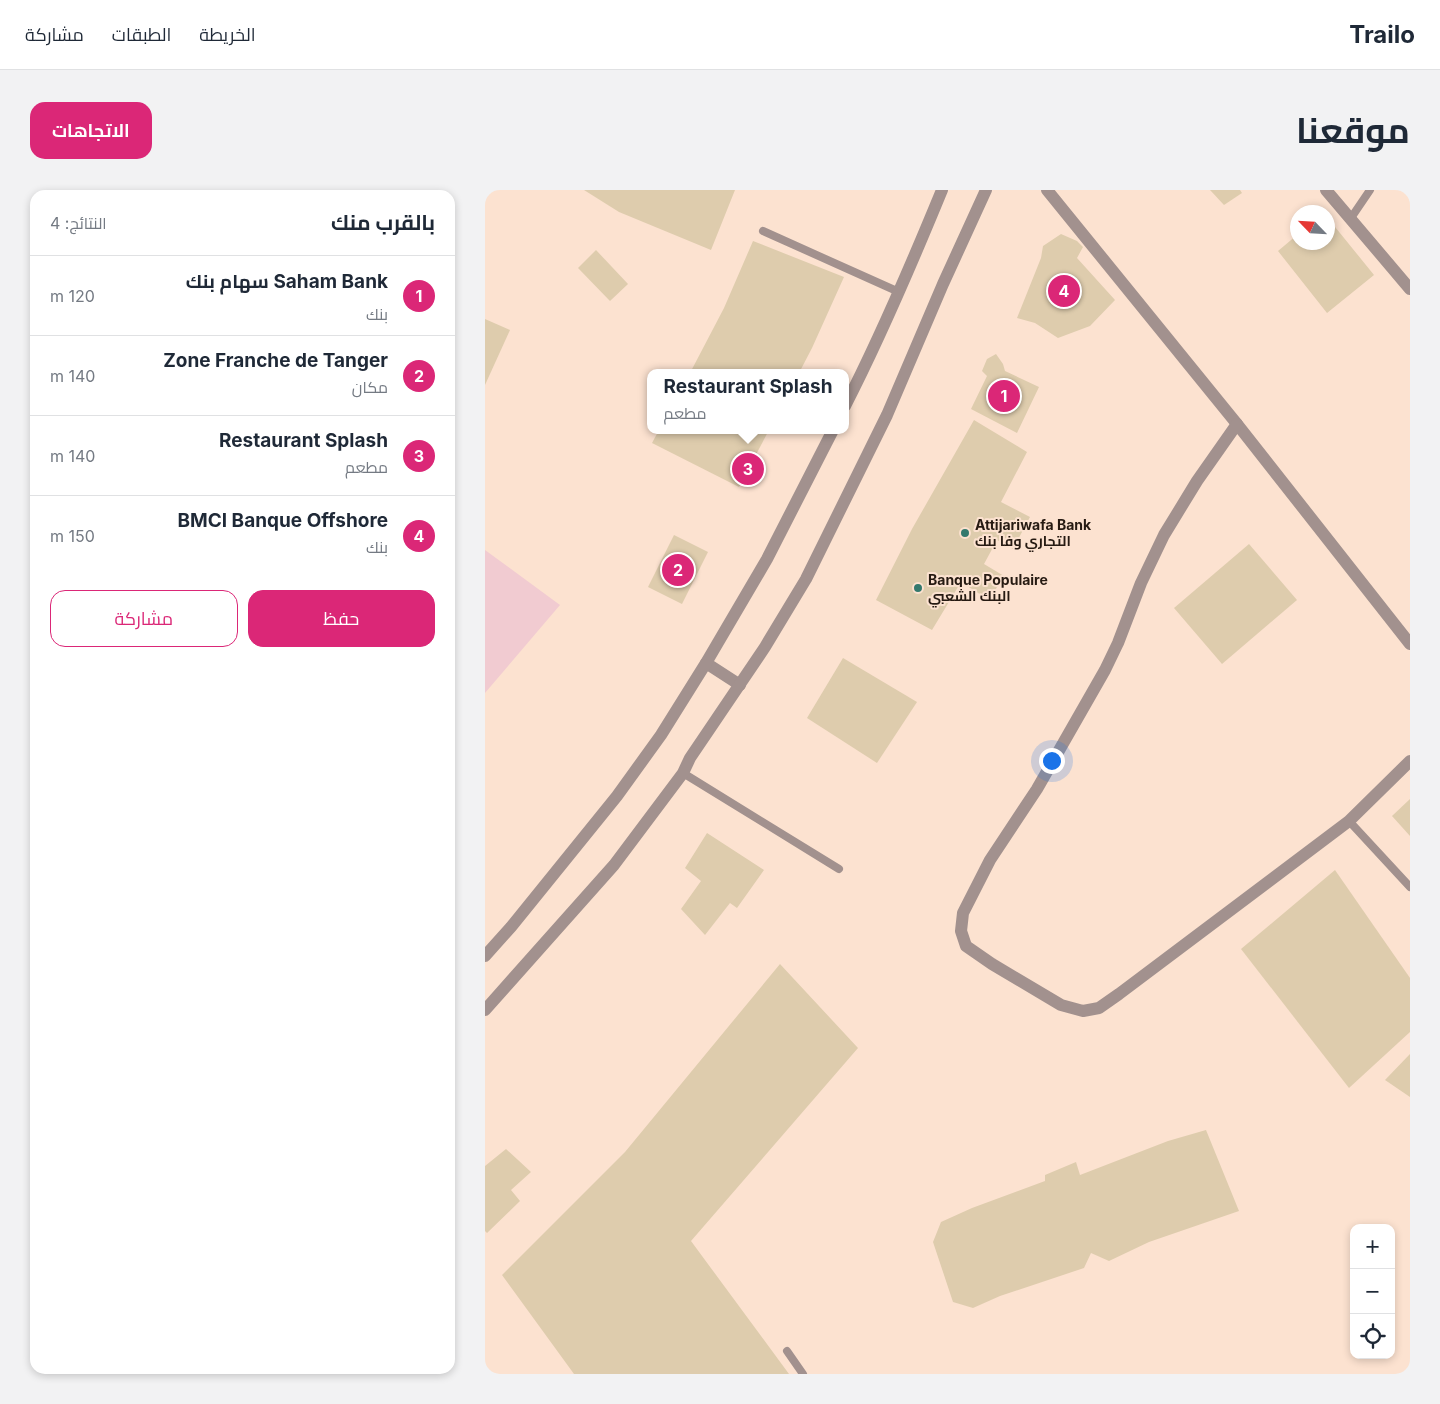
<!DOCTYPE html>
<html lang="ar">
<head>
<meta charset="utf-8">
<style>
	:root { --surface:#fff; --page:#f2f2f3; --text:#1f2937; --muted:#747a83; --line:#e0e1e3; --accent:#db2777 }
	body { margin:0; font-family:Inter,Cairo,sans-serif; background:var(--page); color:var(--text); direction:rtl }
	.controls { position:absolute; right:15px; bottom:15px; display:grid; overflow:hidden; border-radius:10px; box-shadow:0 2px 8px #0003 }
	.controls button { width:45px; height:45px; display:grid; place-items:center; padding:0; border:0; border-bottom:1px solid var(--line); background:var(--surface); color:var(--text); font:25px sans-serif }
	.compass { position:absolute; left:805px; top:15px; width:45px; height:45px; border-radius:50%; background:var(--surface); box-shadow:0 2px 8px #0003; rotate:295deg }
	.you { position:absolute; left:566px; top:570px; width:18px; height:18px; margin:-12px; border:4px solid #fff; border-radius:50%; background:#1a73e8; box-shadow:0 0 0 8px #1a73e833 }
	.badge { display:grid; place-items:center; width:32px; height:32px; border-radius:50%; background:var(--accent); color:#fff; font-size:16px; font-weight:700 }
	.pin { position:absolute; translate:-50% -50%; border:2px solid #fff; box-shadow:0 1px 5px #0006 }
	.popup { position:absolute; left:162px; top:179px; width:202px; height:65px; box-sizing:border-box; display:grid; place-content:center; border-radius:10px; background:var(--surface); filter:drop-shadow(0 1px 4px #0005); font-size:16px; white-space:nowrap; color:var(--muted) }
	.popup b { font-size:19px; color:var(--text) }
	.popup::after { content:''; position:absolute; left:50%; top:100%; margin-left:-10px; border:10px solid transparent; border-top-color:var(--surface) }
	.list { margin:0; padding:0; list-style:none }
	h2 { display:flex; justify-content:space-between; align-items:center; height:65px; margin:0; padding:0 20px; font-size:21px }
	h2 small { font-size:16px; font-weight:400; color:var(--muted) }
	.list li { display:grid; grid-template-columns:32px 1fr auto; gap:15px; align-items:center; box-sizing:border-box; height:80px; padding:0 20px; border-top:1px solid var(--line) }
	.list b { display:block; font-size:19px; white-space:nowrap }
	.list p { margin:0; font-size:16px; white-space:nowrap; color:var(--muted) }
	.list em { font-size:16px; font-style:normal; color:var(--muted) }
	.actions { display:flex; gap:10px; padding:15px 20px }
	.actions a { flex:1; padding:11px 0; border:1px solid var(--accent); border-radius:15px; text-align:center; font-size:18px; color:var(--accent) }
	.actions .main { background:var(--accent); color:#fff }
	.icon { flex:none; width:28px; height:28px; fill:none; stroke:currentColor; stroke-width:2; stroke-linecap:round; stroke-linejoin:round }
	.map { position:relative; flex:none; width:925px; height:1184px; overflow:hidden; direction:ltr; border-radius:15px }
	header { display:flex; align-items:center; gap:30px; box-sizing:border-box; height:70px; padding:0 25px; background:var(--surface); border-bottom:1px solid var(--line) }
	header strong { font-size:24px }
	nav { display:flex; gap:28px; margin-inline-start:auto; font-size:18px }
	.intro { display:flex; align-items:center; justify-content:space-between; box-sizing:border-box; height:120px; padding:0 30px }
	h1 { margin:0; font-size:35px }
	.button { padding:12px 22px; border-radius:15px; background:var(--accent); color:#fff; font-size:18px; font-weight:700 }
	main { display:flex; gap:30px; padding:0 30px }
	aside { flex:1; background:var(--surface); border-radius:15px; box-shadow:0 2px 8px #0003 }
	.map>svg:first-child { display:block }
	.green { fill:#f1cbd1 }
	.building { fill:#deccad }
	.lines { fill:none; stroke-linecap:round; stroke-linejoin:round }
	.service { stroke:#a2918e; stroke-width:8 }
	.minor { stroke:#a2918e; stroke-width:12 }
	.tertiary { stroke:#a2918e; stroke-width:12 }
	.poi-dot { fill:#34796d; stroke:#fce2d0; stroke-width:2 }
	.labels { text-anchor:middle; stroke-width:4; stroke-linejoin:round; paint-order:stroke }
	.poi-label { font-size:14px; font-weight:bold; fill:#261a12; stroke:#fce2d0; text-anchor:start }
</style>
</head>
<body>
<header>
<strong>Trailo</strong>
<nav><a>الخريطة</a><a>الطبقات</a><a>مشاركة</a></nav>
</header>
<div class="intro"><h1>موقعنا</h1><a class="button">الاتجاهات</a></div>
<main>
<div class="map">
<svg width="925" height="1184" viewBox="0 0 925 1184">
	<rect width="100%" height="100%" fill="#fce2d0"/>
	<path class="green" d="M 0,360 L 75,415 L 0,503 Z"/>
	<g class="building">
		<path d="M 99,0 L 250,0 L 226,60 L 134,22 Z"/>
		<path d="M 725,0 L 755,0 L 757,3 L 739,15 Z"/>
		<path d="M 842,27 L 889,85 L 842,123 L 793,61 L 812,45 L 812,52 L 842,52 Z"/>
		<path d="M 576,44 L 592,51 L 598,57 L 592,68 L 630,110 L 605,136 L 573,148 L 550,133 L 532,128 L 556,68 L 558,56 Z"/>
		<path d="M 268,51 L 359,87 L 327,158 L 314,183 L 205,183 L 239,118 Z"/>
		<path d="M 111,60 L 143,94 L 125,111 L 93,78 Z"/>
		<path d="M 0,129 L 25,140 L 0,195 Z"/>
		<path d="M 511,164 L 518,174 L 520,181 L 554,197 L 532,243 L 486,219 L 502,186 L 497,181 L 502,169 Z"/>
		<path d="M 489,230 L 542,262 L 516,312 L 545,327 L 528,359 L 512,350 L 499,374 L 519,386 L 504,410 L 476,392 L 447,440 L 391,410 L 427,339 Z"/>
		<path d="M 174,240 L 284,240 L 254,297 L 167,253 Z"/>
		<path d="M 189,345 L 223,362 L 197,414 L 163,397 Z"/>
		<path d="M 764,354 L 812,410 L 737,474 L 689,418 Z"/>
		<path d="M 358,468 L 432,512 L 392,573 L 322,528 Z"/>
		<path d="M 925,609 L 925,646 L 907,626 Z"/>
		<path d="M 222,643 L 279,680 L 252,718 L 245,713 L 220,745 L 196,719 L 216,691 L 200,678 Z"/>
		<path d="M 850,680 L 925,788 L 925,842 L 864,898 L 756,759 Z"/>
		<path d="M 295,774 L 373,858 L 206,1051 L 304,1184 L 89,1184 L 17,1085 L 140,962 Z"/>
		<path d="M 925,864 L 925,907 L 900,890 Z"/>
		<path d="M 721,940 L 754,1021 L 664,1052 L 624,1071 L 606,1063 L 599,1078 L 515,1106 L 488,1118 L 468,1112 L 448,1052 L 456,1032 L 487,1018 L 560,991 L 560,985 L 591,972 L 595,985 L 683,951 Z"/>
		<path d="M 21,959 L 46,982 L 26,1000 L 35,1011 L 2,1043 L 0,1041 L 0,976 Z"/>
	</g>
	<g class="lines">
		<g class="service">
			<path d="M 866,28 L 885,0"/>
			<path d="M 278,41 L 414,102"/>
			<path d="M 198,583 L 354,679"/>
			<path d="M 864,631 L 925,697"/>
			<path d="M 302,1161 L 318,1184"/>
		</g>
		<g class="minor">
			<path d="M 562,0 L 752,234 L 925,454"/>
			<path d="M 841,0 L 925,99"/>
			<path d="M 752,234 L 712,291 L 679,345 L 656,393 L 633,453 L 620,480 L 552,599 L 505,670 L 478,723 L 476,741 L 481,756 L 507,774 L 576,815 L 598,821 L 614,818 L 634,804 L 864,631 L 925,571"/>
		</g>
		<g class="tertiary">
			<path d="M 360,216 C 396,146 427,73 457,0"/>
			<path d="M 221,473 L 255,495"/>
			<path d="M 0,766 L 26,737 L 132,606 L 176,545 L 221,473 L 282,369 L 348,240"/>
			<path d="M 0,820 L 129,675 L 198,583 L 205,568 L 280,457 L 321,389 L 402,225 L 458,94 L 501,0"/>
		</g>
	</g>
	<g class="poi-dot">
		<circle cx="480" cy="343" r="5"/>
		<circle cx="433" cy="398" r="5"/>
	</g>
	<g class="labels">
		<g class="poi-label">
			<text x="490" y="340">Attijariwafa Bank<tspan x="490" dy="16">التجاري وفا بنك</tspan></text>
			<text x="443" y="395">Banque Populaire<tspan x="443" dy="16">البنك الشعبي</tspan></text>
		</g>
	</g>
</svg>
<div class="controls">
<button>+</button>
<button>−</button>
<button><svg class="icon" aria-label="locate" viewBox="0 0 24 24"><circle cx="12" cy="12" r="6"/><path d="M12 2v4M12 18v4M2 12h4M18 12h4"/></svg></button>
</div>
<svg class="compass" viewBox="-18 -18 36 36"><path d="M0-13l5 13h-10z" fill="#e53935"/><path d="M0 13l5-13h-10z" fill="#747a83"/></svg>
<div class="you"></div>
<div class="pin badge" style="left:519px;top:206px">1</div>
<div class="pin badge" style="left:193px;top:380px">2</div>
<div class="pin badge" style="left:263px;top:279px">3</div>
<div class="popup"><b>Restaurant Splash</b>مطعم</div>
<div class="pin badge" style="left:579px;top:101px">4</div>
</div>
<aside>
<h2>بالقرب منك<small>النتائج: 4</small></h2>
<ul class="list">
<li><span class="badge">1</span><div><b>Saham Bank سهام بنك</b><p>بنك</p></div><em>120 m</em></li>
<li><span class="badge">2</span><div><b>Zone Franche de Tanger</b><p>مكان</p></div><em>140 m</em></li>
<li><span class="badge">3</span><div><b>Restaurant Splash</b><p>مطعم</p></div><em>140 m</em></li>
<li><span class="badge">4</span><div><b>BMCI Banque Offshore</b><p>بنك</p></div><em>150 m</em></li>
</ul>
<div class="actions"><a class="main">حفظ</a><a>مشاركة</a></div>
</aside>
</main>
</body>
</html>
